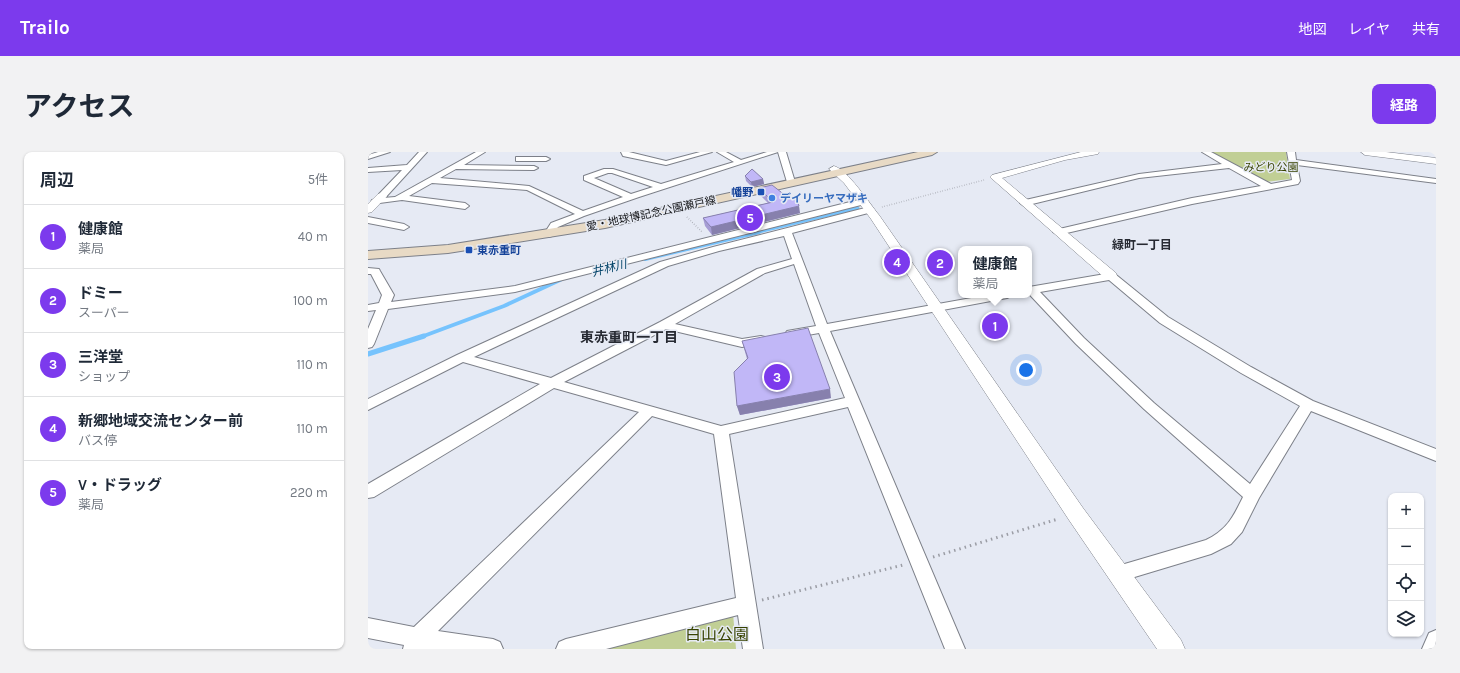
<!DOCTYPE html>
<html lang="ja">
<head>
<meta charset="utf-8">
<style>
	:root { --surface:#fff; --page:#f2f2f3; --text:#1f2937; --muted:#747a83; --line:#e0e1e3; --accent:#7c3aed }
	body { margin:0; font-family:Karla,"Noto Sans JP",sans-serif; background:var(--page); color:var(--text) }
	.controls { position:absolute; right:12px; bottom:12px; display:grid; overflow:hidden; border-radius:8px; box-shadow:0 1px 3px #0004 }
	.controls button { width:36px; height:36px; display:grid; place-items:center; padding:0; border:0; border-bottom:1px solid var(--line); background:var(--surface); color:var(--text); font:20px sans-serif }
	.you { position:absolute; left:658px; top:218px; width:14px; height:14px; margin:-10px; border:3px solid #fff; border-radius:50%; background:#1a73e8; box-shadow:0 0 0 6px #1a73e833 }
	.badge { display:grid; place-items:center; width:26px; height:26px; border-radius:50%; background:var(--accent); color:#fff; font-size:13px; font-weight:700 }
	.pin { position:absolute; translate:-50% -50%; border:2px solid #fff; box-shadow:0 1px 4px #0006 }
	.popup { position:absolute; left:590px; top:94px; width:74px; height:52px; box-sizing:border-box; display:grid; place-content:center; border-radius:8px; background:var(--surface); filter:drop-shadow(0 1px 3px #0005); font-size:13px; white-space:nowrap; color:var(--muted) }
	.popup b { font-size:15px; color:var(--text) }
	.popup::after { content:''; position:absolute; left:50%; top:100%; margin-left:-8px; border:8px solid transparent; border-top-color:var(--surface) }
	.list { margin:0; padding:0; list-style:none }
	h2 { display:flex; justify-content:space-between; align-items:center; height:52px; margin:0; padding:0 16px; font-size:17px }
	h2 small { font-size:13px; font-weight:400; color:var(--muted) }
	.list li { display:grid; grid-template-columns:26px 1fr auto; gap:12px; align-items:center; box-sizing:border-box; height:64px; padding:0 16px; border-top:1px solid var(--line) }
	.list b { display:block; font-size:15px; white-space:nowrap }
	.list p { margin:0; font-size:13px; white-space:nowrap; color:var(--muted) }
	.list em { font-size:13px; font-style:normal; color:var(--muted) }
	.icon { flex:none; width:22px; height:22px; fill:none; stroke:currentColor; stroke-width:2; stroke-linecap:round; stroke-linejoin:round }
	.map { position:relative; flex:none; width:1068px; height:497px; overflow:hidden; border-radius:8px }
	header { display:flex; align-items:center; gap:24px; box-sizing:border-box; height:56px; padding:0 20px; background:var(--accent); color:#fff }
	header strong { font-size:19px }
	nav { display:flex; gap:22px; margin-inline-start:auto; font-size:14px }
	.intro { display:flex; align-items:center; justify-content:space-between; box-sizing:border-box; height:96px; padding:0 24px }
	h1 { margin:0; font-size:28px }
	.button { padding:10px 18px; border-radius:8px; background:var(--accent); color:#fff; font-size:14px; font-weight:700 }
	main { display:flex; gap:24px; padding:0 24px }
	aside { flex:1; background:var(--surface); border-radius:8px; box-shadow:0 1px 3px #0004 }
	.map>svg:first-child { display:block }
	.green { fill:#c1cf95 }
	.lines { fill:none; stroke-linecap:round; stroke-linejoin:round }
	.stream-far2 { stroke:#76c3fd; stroke-width:3 }
	.stream-far1 { stroke:#76c3fd; stroke-width:4 }
	.stream { stroke:#76c3fd; stroke-width:5 }
	.minor-casing { stroke:#7d8089; stroke-width:2 }
	.tertiary-casing { stroke:#7d8089; stroke-width:1 }
	.secondary-casing { stroke:#7d8089; stroke-width:2 }
	.path-far1 { stroke:#9b9da5; stroke-width:1.5; stroke-dasharray:0.5 2; stroke-linecap:butt }
	.path { stroke:#9b9da5; stroke-width:3; stroke-dasharray:1.5 4; stroke-linecap:butt }
	.minor { fill:#fff; fill-rule:evenodd }
	.tertiary { fill:#fff; fill-rule:evenodd }
	.secondary { fill:#e8dac5; fill-rule:evenodd }
	.wall { fill:#a69dd4 }
	.shaded-wall { fill:#8780ad }
	.building { fill:#c1b7f7; stroke:#8780ad }
	.transit-dot { fill:#1a4fb4; stroke:#e6eaf4; stroke-width:1.5 }
	.shop-dot { fill:#3f7fe0; stroke:#e6eaf4; stroke-width:1.5 }
	.labels { text-anchor:middle; stroke-width:3; stroke-linejoin:round; paint-order:stroke }
	.far-park-label { font-size:11px; fill:#384300; stroke:#e6eaf4 }
	.far-transit-label { font-size:11px; font-weight:bold; fill:#164399; stroke:#e6eaf4; text-anchor:end }
	.far-shop-label { font-size:11px; font-weight:bold; fill:#366cbe; stroke:#e6eaf4; text-anchor:start }
	.far-street-label { font-size:11px; fill:#131417; stroke:#e6eaf4 }
	.far-neighbourhood-label { font-size:12px; font-weight:bold; fill:#272a32; stroke:#e6eaf4 }
	.far-water-label { font-size:12px; font-style:italic; fill:#044469; stroke:#e6eaf4 }
	.neighbourhood-label { font-size:14px; font-weight:bold; fill:#272a32; stroke:#e6eaf4 }
	.near-park-label { font-size:16px; fill:#384300; stroke:#e6eaf4 }
</style>
</head>
<body>
<header>
<strong>Trailo</strong>
<nav><a>地図</a><a>レイヤ</a><a>共有</a></nav>
</header>
<div class="intro"><h1>アクセス</h1><a class="button">経路</a></div>
<main>
<aside>
<h2>周辺<small>5件</small></h2>
<ul class="list">
<li><span class="badge">1</span><div><b>健康館</b><p>薬局</p></div><em>40 m</em></li>
<li><span class="badge">2</span><div><b>ドミー</b><p>スーパー</p></div><em>100 m</em></li>
<li><span class="badge">3</span><div><b>三洋堂</b><p>ショップ</p></div><em>110 m</em></li>
<li><span class="badge">4</span><div><b>新郷地域交流センター前</b><p>バス停</p></div><em>110 m</em></li>
<li><span class="badge">5</span><div><b>V・ドラッグ</b><p>薬局</p></div><em>220 m</em></li>
</ul>
</aside>
<div class="map">
<svg width="1068" height="497" viewBox="0 0 1068 497">
	<rect width="100%" height="100%" fill="#e6eaf4"/>
	<g class="green">
		<path d="M 841,0 L 918,0 L 922,27 L 897,30 Z"/>
		<path d="M 365,461 L 368,497 L 236,497 Z"/>
	</g>
	<g class="lines">
		<path class="stream-far2" d="M 387,81 L 490,56"/>
		<g class="stream-far1">
			<path d="M 277,107 L 391,80"/>
			<path d="M 53,185 L 136,154 L 192,128"/>
		</g>
		<path class="stream" d="M 0,202 L 56,184"/>
		<defs>
			<g id="minor">
				<path d="M 10,0 L 22,0 L 0,7 L 0,3 Z"/>
				<path d="M 51,0 L 59,0 L 17,46 L 15,46 L 27,45 L 108,0 L 117,0 L 96,13 L 166,14 L 170,16 L 166,18 L 88,17 L 72,26 L 161,34 L 215,59 L 255,45 L 216,28 L 216,24 L 236,17 L 245,17 L 293,32 L 366,10 L 349,0 L 358,0 L 373,8 L 399,0 L 418,0 L 427,30 L 423,32 L 419,30 L 410,0 L 271,45 L 216,64 L 190,75 L 184,84 L 181,85 L 176,82 L 183,71 L 207,62 L 159,38 L 64,31 L 41,44 L 97,51 L 101,54 L 97,57 L 34,48 L 4,52 L 3,50 L 4,48 L 14,46 L 10,44 L 11,42 L 34,18 L 0,20 L 0,16 L 39,13 ZM 240,21 L 244,21 L 285,35 L 263,42 L 226,26 Z"/>
				<path d="M 253,0 L 261,0 L 298,9 L 332,0 L 344,0 L 298,13 L 255,4 Z"/>
				<path d="M 834,0 L 843,0 L 903,32 L 924,28 L 919,0 L 927,0 L 928,8 L 1068,27 L 1068,31 L 929,13 L 932,29 L 930,32 L 824,52 L 690,83 L 685,80 L 687,78 L 824,46 L 893,34 L 861,16 L 771,26 L 656,54 L 652,51 L 653,49 L 771,22 L 854,12 Z"/>
				<path d="M 148,5 L 178,5 L 182,7 L 178,9 L 148,9 Z"/>
				<path d="M 494,47 L 498,50 L 497,52 L 147,140 L 20,157 L 6,192 L 4,195 L 0,196 L 0,177 L 8,158 L 0,159 L 0,153 L 11,151 L 14,143 L 3,122 L 0,122 L 0,116 L 11,117 L 12,119 L 26,143 L 23,150 L 147,134 Z"/>
				<path d="M 501,55 L 505,58 L 504,60 L 424,81 L 459,172 L 620,143 L 645,143 L 639,146 L 462,179 L 597,497 L 577,497 L 480,255 L 361,282 L 395,497 L 375,497 L 370,463 L 238,497 L 188,497 L 191,490 L 198,487 L 368,446 L 346,282 L 284,264 L 70,479 L 125,487 L 132,490 L 135,497 L 35,497 L 36,493 L 0,486 L 0,466 L 46,475 L 271,260 L 186,236 L 6,345 L 0,346 L 0,332 L 172,232 L 95,210 L 0,258 L 0,247 L 89,203 L 292,110 L 345,95 ZM 416,84 L 424,107 L 389,117 L 292,170 L 183,226 L 106,205 L 300,114 L 351,99 ZM 426,112 L 448,174 L 419,179 L 417,182 L 419,185 L 423,186 L 451,181 L 477,246 L 353,274 L 196,230 L 298,177 L 374,195 L 397,191 L 399,188 L 397,185 L 393,184 L 374,187 L 307,172 L 397,121 Z"/>
				<path d="M 0,65 L 36,72 L 41,75 L 36,78 L 0,71 Z"/>
				<path d="M 743,121 L 747,122 L 800,165 L 883,215 L 945,249 L 1068,297 L 1068,309 L 943,259 L 891,346 L 874,380 L 863,392 L 843,402 L 750,430 L 743,428 L 741,422 L 743,416 L 838,388 C 860,377 865,365 875,345 L 776,257 L 708,192 L 661,142 L 661,135 ZM 741,128 L 792,171 L 873,221 L 932,254 L 882,332 L 786,251 L 716,186 L 672,140 Z"/>
				<path d="M 1068,478 L 1068,497 L 1054,497 L 1061,481 Z"/>
			</g>
			<g id="tertiary">
				<path d="M 713,0 L 731,0 L 730,2 L 697,8 L 634,26 L 748,121 L 749,124 L 748,127 L 738,127 L 622,25 L 624,23 Z"/>
				<path d="M 993,0 L 1018,0 L 1068,6 L 1068,12 L 997,3 Z"/>
				<path d="M 466,14 C 479,17 502,52 511,63 L 715,356 L 813,488 L 817,497 L 789,497 L 701,368 L 503,67 L 476,31 L 461,17 Z"/>
				<path d="M 14,41 L 19,44 L 4,60 L 0,61 L 0,52 L 10,42 Z"/>
			</g>
			<path id="secondary" d="M 550,0 L 569,0 L 564,3 L 237,76 L 80,101 L 0,107 L 0,99 L 80,93 L 237,68 Z"/>
		</defs>
		<use href="#minor" class="minor-casing"/>
		<use href="#tertiary" class="tertiary-casing"/>
		<use href="#secondary" class="secondary-casing"/>
		<g class="path-far1">
			<path d="M 514,55 L 616,28"/>
			<path d="M 319,65 L 334,80"/>
		</g>
		<g class="path">
			<path d="M 565,405 L 690,367"/>
			<path d="M 394,448 L 535,413"/>
		</g>
		<use href="#minor" class="minor"/>
		<use href="#tertiary" class="tertiary"/>
		<use href="#secondary" class="secondary"/>
	</g>
	<g class="wall">
		<path d="M 377,24 L 395,27 L 396,32 L 384,35 L 378,29 Z"/>
		<path d="M 391,36 L 418,44 L 432,61 L 344,83 L 337,74 L 335,66 L 400,51 L 392,43 Z"/>
		<path d="M 374,189 L 463,246 L 372,263 L 369,254 L 379,207 Z"/>
	</g>
	<g class="shaded-wall">
		<path d="M 395,27 L 396,32 L 384,35 L 383,30 Z"/>
		<path d="M 431,54 L 432,61 L 344,83 L 343,75 Z"/>
		<path d="M 462,237 L 463,246 L 372,263 L 369,254 Z"/>
	</g>
	<g class="building">
		<path d="M 384,17 L 395,27 L 383,30 L 377,24 Z"/>
		<path d="M 404,33 L 418,44 L 422,46 L 428,44 L 431,54 L 343,75 L 335,66 L 405,50 L 391,36 Z"/>
		<path d="M 440,176 L 462,237 L 369,254 L 366,220 L 380,206 L 374,189 Z"/>
	</g>
	<g class="transit-dot">
		<rect x="389" y="36" width="8" height="8" rx="2"/>
		<rect x="97" y="94" width="8" height="8" rx="2"/>
	</g>
	<circle class="shop-dot" cx="404" cy="46" r="4"/>
	<g class="labels">
		<g class="far-park-label">
			<text x="903" y="19">みどり公園</text>
		</g>
		<g class="far-transit-label">
			<text x="385" y="44">幡野</text>
			<text x="109" y="102" text-anchor="start">東赤重町</text>
		</g>
		<g class="far-shop-label">
			<text x="412" y="50">デイリーヤマザキ</text>
		</g>
		<g class="far-street-label">
			<text transform="translate(283 61) rotate(-12)" y="4">愛・地球博記念公園瀬戸線</text>
		</g>
		<g class="far-neighbourhood-label">
			<text x="774" y="97">緑町一丁目</text>
		</g>
		<g class="far-water-label">
			<text transform="translate(241 116) rotate(-14)" y="4">井林川</text>
		</g>
		<g class="neighbourhood-label">
			<text x="261" y="190">東赤重町一丁目</text>
		</g>
		<g class="near-park-label">
			<text x="349" y="488">白山公園</text>
		</g>
	</g>
</svg>
<div class="controls">
<button>+</button>
<button>−</button>
<button><svg class="icon" aria-label="locate" viewBox="0 0 24 24"><circle cx="12" cy="12" r="6"/><path d="M12 2v4M12 18v4M2 12h4M18 12h4"/></svg></button>
<button><svg class="icon" aria-label="layers" viewBox="0 0 24 24"><path d="M12 4l9 5-9 5-9-5zM3 14l9 5 9-5"/></svg></button>
</div>
<div class="you"></div>
<div class="pin badge" style="left:627px;top:174px">1</div>
<div class="popup"><b>健康館</b>薬局</div>
<div class="pin badge" style="left:572px;top:111px">2</div>
<div class="pin badge" style="left:409px;top:225px">3</div>
<div class="pin badge" style="left:529px;top:110px">4</div>
<div class="pin badge" style="left:382px;top:66px">5</div>
</div>
</main>
</body>
</html>
